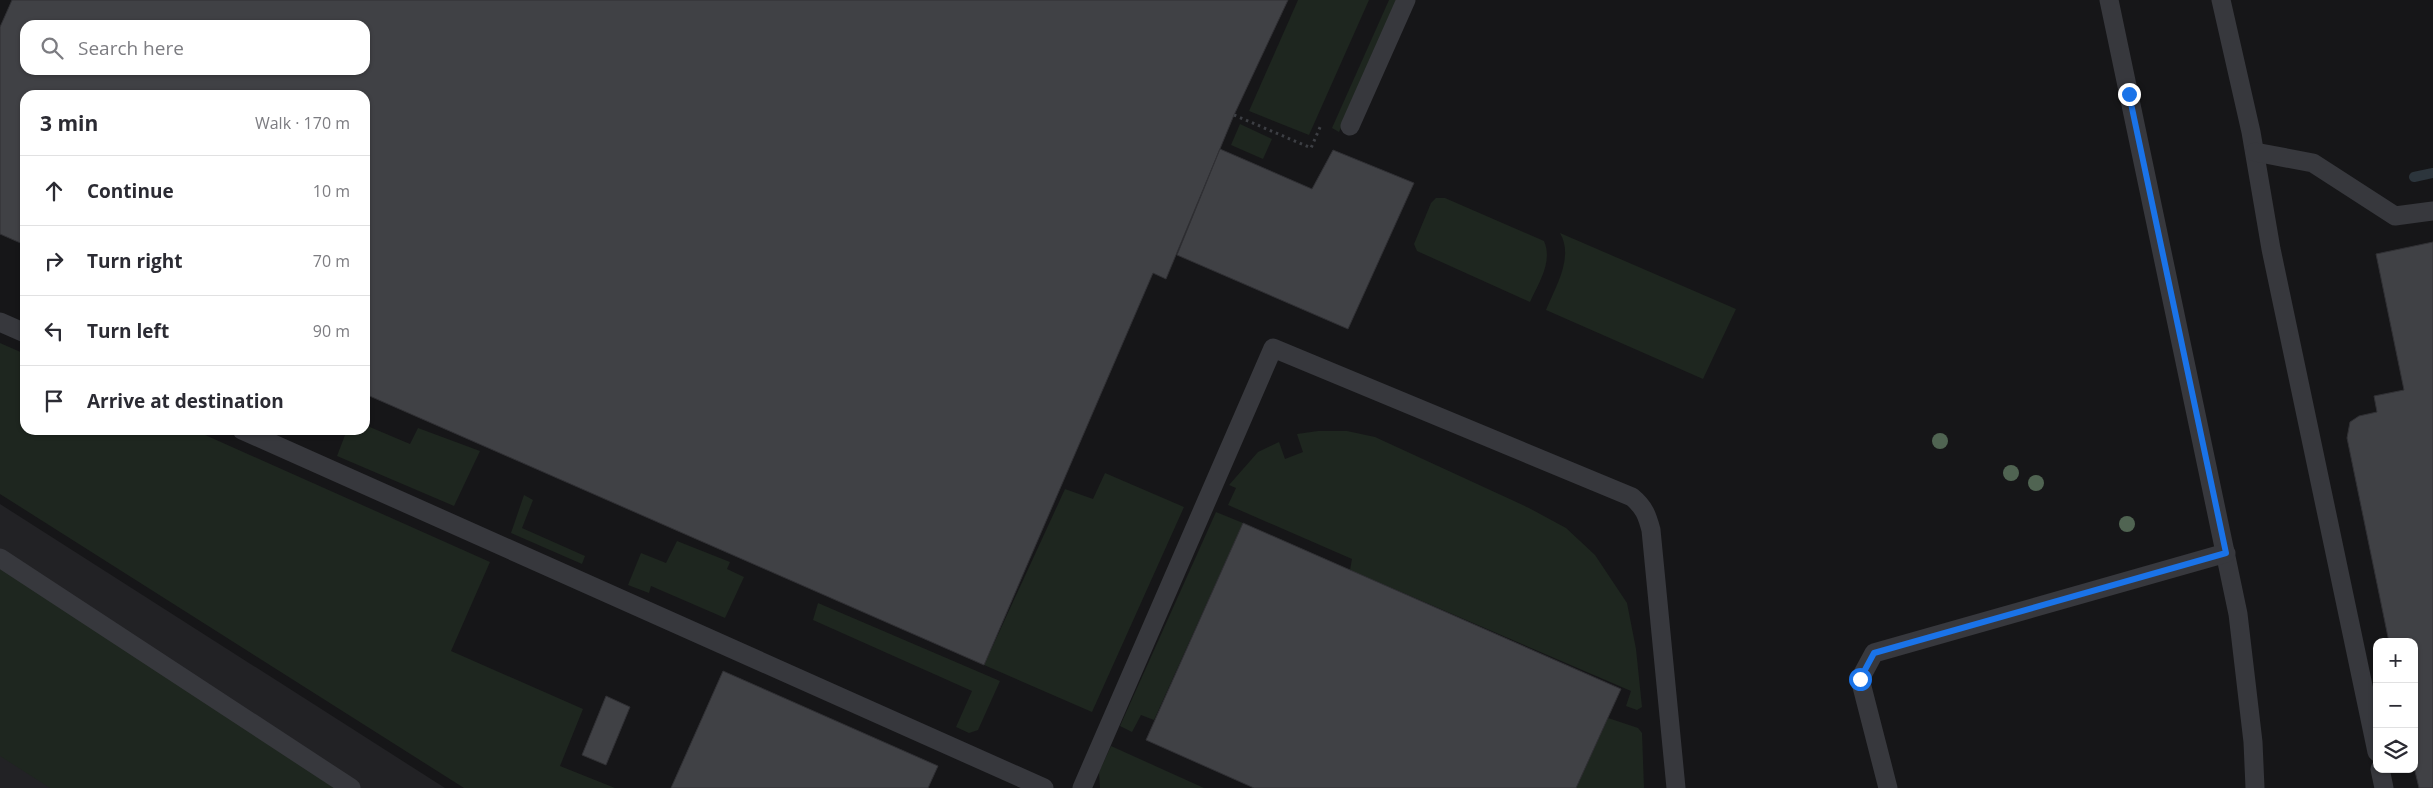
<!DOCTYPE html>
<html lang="en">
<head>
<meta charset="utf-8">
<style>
	:root { --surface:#fff; --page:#f7f7f7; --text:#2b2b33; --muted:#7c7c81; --line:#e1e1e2 }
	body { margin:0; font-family:"Open Sans",sans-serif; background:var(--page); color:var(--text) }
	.controls { position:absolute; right:15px; bottom:15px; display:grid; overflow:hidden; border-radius:10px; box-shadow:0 1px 4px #0004 }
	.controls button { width:45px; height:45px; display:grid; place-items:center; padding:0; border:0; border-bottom:1px solid var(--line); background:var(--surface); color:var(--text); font:25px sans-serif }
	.stop { position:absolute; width:15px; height:15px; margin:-11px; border:4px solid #1a73e8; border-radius:50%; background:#fff }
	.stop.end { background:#1a73e8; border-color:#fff; box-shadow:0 1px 5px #0008 }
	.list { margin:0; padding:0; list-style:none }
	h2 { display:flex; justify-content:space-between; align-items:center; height:65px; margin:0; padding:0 20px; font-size:21px }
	h2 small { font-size:16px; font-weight:400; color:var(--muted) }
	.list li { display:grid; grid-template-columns:32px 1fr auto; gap:15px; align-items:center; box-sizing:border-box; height:70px; padding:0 20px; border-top:1px solid var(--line) }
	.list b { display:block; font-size:19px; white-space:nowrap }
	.list em { font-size:16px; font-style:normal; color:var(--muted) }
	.icon { flex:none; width:28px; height:28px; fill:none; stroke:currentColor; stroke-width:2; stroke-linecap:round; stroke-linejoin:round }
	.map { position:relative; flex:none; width:2433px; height:788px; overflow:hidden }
	.search { position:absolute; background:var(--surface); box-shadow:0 1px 4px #0004; left:20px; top:20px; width:350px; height:55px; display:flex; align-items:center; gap:12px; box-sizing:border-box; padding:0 18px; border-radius:15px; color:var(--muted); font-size:19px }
	.panel { position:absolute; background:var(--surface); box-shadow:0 1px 4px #0004; left:20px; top:90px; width:350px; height:345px; border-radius:15px }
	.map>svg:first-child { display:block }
	.built { fill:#222225 }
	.green { fill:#1e261f }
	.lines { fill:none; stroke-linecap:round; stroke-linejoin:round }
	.stream { stroke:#2c353c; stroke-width:10 }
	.building { fill:#404145; stroke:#303034; fill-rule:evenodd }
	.path { stroke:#3d3f44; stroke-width:3; stroke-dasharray:2.5 4; stroke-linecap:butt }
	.service { stroke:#37383d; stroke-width:19 }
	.tree { fill:#506452 }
	.route { stroke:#1a73e8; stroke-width:6 }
</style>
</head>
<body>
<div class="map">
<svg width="2433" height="788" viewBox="0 0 2433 788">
	<rect width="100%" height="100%" fill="#161618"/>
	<path class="built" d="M 0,504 L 445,788 L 0,788 Z"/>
	<g class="green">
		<path d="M 1298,0 L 1369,0 L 1309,135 L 1249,111 Z"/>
		<path d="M 1389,0 L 1397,0 L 1339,132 L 1332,128 Z"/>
		<path d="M 1240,124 L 1272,139 L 1263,159 L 1231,145 Z"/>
		<path d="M 1436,198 L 1445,198 L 1544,241 C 1553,262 1539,282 1530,302 L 1417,251 L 1414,244 L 1431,203 Z"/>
		<path d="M 1560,233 L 1736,309 L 1703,379 L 1546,310 C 1556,286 1574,257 1560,233 Z"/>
		<path d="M 0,343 L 25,354 L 25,430 L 194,430 L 490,562 L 451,651 L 583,709 L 560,766 L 615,788 L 464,788 L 0,494 Z"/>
		<path d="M 365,425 L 410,444 L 418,428 L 480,451 L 454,506 L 337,456 L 347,430 L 365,430 Z"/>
		<path d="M 1318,431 L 1347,431 L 1375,437 L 1529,508 L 1566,528 L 1595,555 L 1627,603 L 1636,649 L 1642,707 L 1637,710 L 1626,706 L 1631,691 L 1350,570 L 1352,559 L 1228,505 L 1236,488 L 1229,485 L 1258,452 L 1279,442 L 1285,459 L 1303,452 L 1297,434 Z"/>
		<path d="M 1105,473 L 1184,507 L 1092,712 L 984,665 L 1065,489 L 1093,499 Z"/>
		<path d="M 524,495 L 533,500 L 522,528 L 585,556 L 582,564 L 511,533 Z"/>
		<path d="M 1216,512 L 1243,523 L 1154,720 L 1141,715 L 1132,732 L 1120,726 Z"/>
		<path d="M 677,541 L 730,562 L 727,569 L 744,577 L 725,618 L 651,586 L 649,593 L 628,585 L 641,553 L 666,563 Z"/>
		<path d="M 0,564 L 357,788 L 50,788 L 0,756 Z"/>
		<path d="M 818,603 L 1000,681 L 978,730 L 969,733 L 956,727 L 972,691 L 813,620 Z"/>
		<path d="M 1608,718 L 1638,728 L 1642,733 L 1644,788 L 1576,788 Z"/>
		<path d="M 1111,746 L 1204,788 L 1100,788 L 1099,772 Z"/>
	</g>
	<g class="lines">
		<path class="stream" d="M 2414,177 L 2433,173"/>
	</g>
	<g class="building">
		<path d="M 12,0 L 1288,0 L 1234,115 L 1166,279 L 1153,273 L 984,665 L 365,394 L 365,95 L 25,95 L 25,245 L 0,234 L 0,27 ZM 25,25 L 365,25 L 365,70 L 25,70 Z"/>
		<path d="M 1220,149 L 1312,189 L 1333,150 L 1414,183 L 1348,329 L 1177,255 Z"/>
		<path d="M 2433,242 L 2433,788 L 2419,788 L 2414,767 L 2414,642 L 2389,642 L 2347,438 L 2350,422 L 2359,416 L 2377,412 L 2374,396 L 2404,390 L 2376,254 Z"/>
		<path d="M 1243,523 L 1621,689 L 1576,788 L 1254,788 L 1146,740 Z"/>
		<path d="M 723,671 L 938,766 L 928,788 L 671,788 Z"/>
		<path d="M 606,696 L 630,707 L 606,765 L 582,755 Z"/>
	</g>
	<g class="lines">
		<path class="path" d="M 1234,115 L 1311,148 L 1321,125"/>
		<g class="service">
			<path d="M 2109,0 L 2238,614 L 2253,742 L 2255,788"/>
			<path d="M 2221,0 L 2251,132 L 2271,249 L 2377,752"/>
			<path d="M 1350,126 L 1406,0"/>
			<path d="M 2255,152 L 2313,163 L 2395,216 L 2433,211"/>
			<path d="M 0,322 L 25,333"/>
			<path d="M 242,430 L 1044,788"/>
			<path d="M 0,558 L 351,788"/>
			<path d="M 2380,769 L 2384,788"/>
			<path d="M 1082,788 L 1273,348 L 1632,497 C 1644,507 1647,515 1651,530 L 1676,788"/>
			<path d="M 1888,788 L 1860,679 L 1874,653 L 2226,553"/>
		</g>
	</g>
	<g class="tree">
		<circle cx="1940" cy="441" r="8"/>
		<circle cx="2011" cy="473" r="8"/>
		<circle cx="2036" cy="483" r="8"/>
		<circle cx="2127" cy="524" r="8"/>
	</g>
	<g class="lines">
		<path class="route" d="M 1860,679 L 1874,653 L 2226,553 L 2129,94"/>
	</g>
</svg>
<div class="controls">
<button>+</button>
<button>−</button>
<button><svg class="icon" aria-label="layers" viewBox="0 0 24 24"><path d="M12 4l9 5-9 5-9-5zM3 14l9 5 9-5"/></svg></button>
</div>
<div class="stop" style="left:1860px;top:679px"></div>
<div class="stop end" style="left:2129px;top:94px"></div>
<div class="search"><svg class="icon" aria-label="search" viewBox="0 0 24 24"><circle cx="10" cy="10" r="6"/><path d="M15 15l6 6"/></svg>Search here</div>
<section class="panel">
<h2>3 min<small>Walk · 170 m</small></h2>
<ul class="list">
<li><svg class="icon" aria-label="ahead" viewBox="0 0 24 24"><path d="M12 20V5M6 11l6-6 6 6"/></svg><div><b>Continue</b></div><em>10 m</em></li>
<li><svg class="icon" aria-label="right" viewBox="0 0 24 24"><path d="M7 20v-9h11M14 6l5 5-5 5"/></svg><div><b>Turn right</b></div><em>70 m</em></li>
<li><svg class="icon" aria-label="left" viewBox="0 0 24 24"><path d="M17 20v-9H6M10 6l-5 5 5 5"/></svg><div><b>Turn left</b></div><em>90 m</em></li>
<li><svg class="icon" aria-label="arrive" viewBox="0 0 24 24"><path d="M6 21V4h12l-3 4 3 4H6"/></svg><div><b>Arrive at destination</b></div></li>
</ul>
</section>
</div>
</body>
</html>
